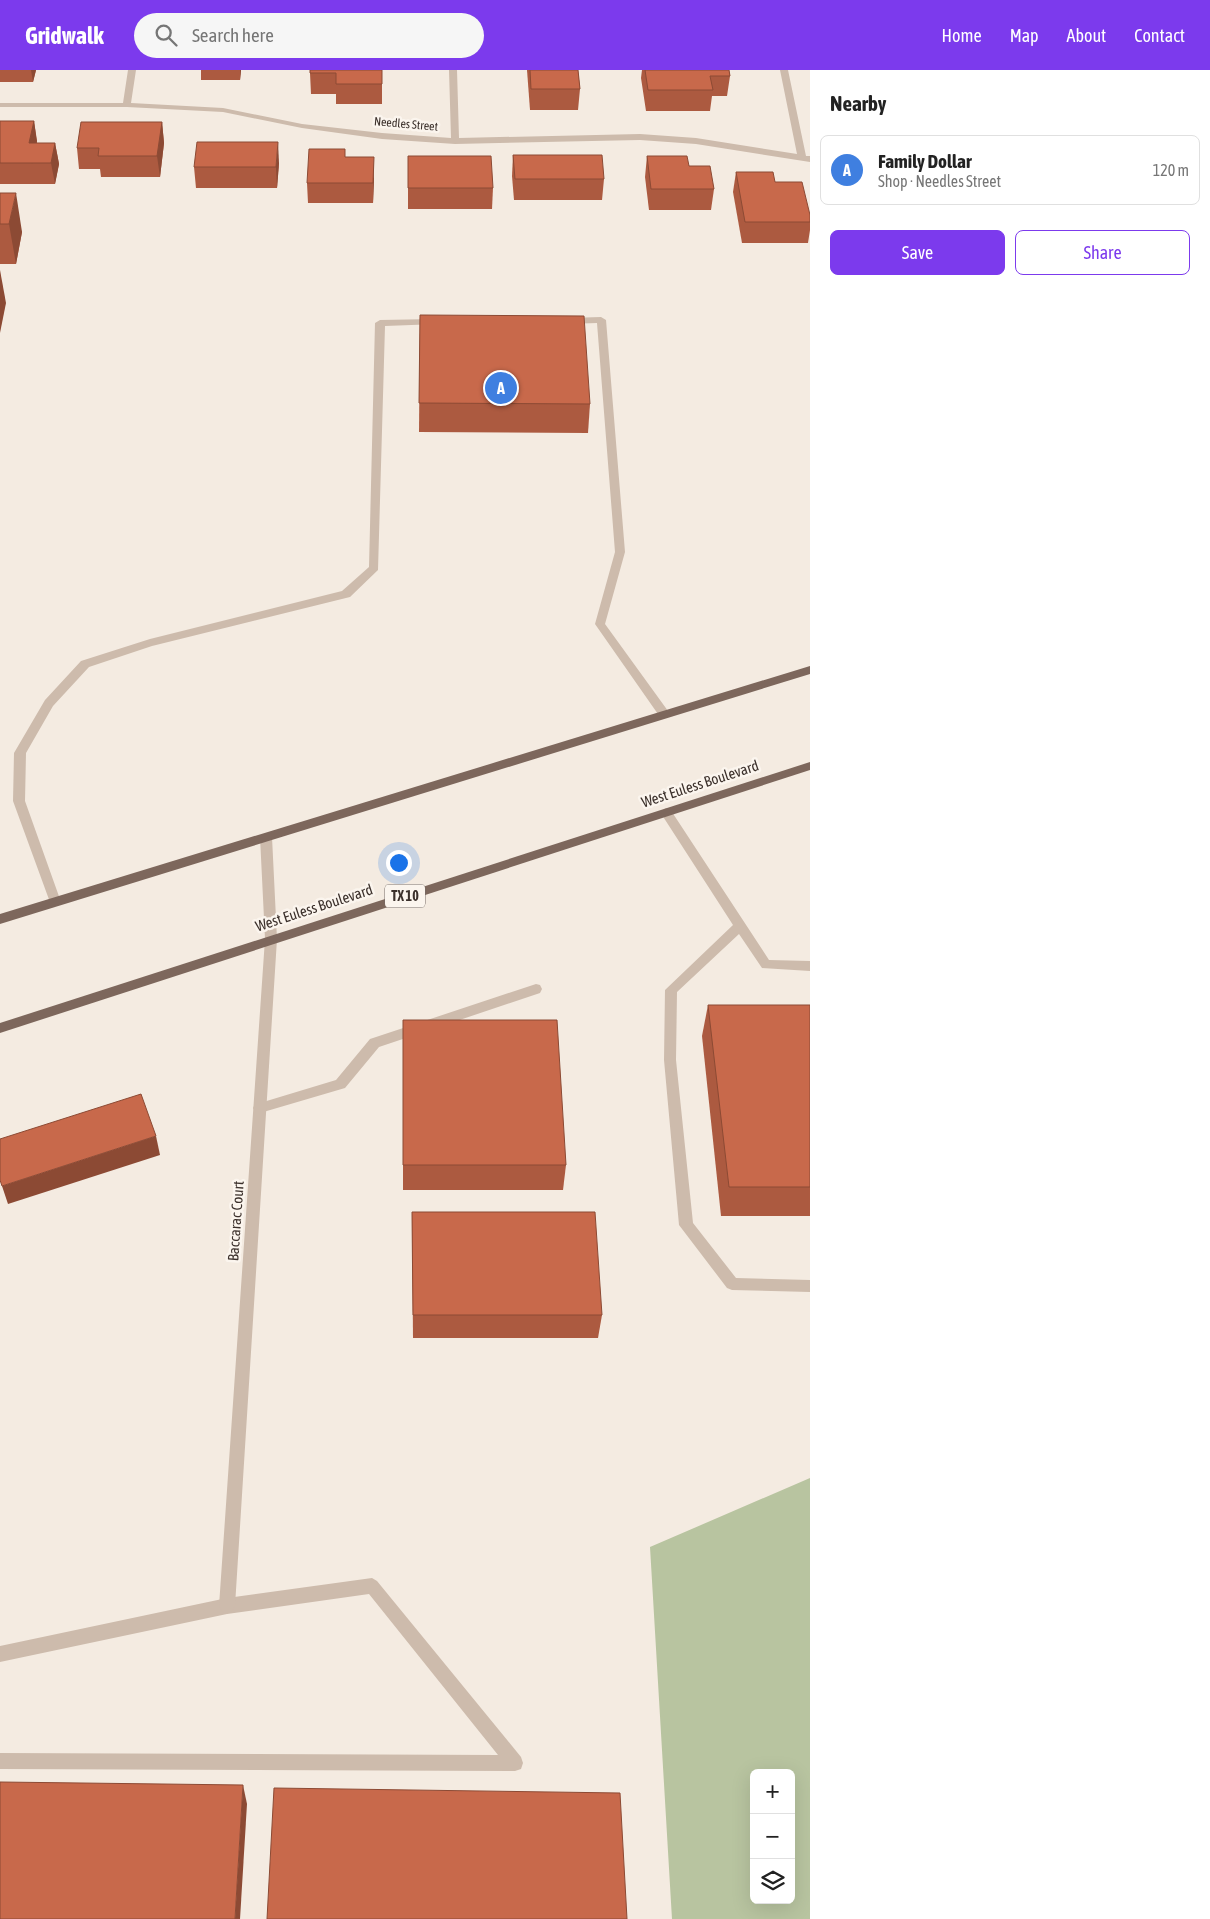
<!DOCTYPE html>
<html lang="en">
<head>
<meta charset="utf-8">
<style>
	:root { --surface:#fff; --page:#f6f6f6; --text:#222; --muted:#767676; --line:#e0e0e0; --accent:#7c3aed }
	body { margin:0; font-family:"Asap Condensed",sans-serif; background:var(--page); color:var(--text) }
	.controls { position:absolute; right:15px; bottom:15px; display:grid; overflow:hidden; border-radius:8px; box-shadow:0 5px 20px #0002 }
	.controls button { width:45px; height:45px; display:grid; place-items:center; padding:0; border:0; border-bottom:1px solid var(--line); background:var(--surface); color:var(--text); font:25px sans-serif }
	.you { position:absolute; left:398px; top:792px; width:18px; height:18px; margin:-12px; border:4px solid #fff; border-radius:50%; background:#1a73e8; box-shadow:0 0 0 8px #1a73e833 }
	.badge { display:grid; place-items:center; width:32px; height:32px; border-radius:50%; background:var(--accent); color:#fff; font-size:16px; font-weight:700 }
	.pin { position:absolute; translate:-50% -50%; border:2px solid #fff; box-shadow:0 1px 5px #0006 }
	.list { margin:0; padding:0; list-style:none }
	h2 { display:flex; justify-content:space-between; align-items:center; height:65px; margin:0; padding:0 20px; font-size:21px }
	h2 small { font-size:16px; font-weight:400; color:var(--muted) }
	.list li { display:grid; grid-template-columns:32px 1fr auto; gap:15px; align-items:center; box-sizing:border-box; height:70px; margin:0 10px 10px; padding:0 10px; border:1px solid var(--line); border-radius:8px }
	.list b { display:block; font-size:19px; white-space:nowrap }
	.list p { margin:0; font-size:16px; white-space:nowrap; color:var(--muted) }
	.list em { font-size:16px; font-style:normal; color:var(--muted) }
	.actions { display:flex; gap:10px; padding:15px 20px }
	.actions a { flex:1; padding:11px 0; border:1px solid var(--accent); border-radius:8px; text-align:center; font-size:18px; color:var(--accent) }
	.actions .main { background:var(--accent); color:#fff }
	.icon { flex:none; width:28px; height:28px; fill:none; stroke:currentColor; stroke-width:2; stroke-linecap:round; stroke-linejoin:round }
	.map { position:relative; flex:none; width:810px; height:1849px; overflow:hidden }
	header { display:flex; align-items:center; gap:30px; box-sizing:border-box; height:70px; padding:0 25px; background:var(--accent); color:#fff }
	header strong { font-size:24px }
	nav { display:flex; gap:28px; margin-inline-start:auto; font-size:18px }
	.search { width:350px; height:45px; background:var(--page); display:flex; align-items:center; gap:12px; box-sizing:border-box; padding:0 18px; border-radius:28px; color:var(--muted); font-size:19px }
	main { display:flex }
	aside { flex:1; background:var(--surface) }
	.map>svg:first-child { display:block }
	.green { fill:#b8c4a0; fill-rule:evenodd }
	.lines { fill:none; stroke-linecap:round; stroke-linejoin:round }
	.service { fill:#cdbbac; fill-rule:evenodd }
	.minor { fill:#cdbbac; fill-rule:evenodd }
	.primary { fill:#7d675c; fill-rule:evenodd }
	.wall { fill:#ac5a40 }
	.shaded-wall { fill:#8c4a34 }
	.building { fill:#c8694b; stroke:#8c4a34 }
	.labels { text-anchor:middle; stroke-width:5; stroke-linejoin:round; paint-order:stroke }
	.far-street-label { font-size:12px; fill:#3b302b; stroke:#fbf5ee }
	.shield { fill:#fbf5ee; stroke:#756b66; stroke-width:1 }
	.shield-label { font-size:14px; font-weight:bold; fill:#3b302b }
	.street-label { font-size:15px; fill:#3b302b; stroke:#fbf5ee }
</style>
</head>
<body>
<header>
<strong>Gridwalk</strong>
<div class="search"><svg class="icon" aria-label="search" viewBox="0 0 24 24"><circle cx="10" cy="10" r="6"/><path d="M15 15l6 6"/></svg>Search here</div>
<nav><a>Home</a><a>Map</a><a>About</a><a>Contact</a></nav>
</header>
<main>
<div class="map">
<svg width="810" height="1849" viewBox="0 0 810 1849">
	<rect width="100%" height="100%" fill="#f4ebe1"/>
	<path class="green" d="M 810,1408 L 810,1849 L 672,1849 L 650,1477 ZM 754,1703 L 791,1703 L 791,1830 L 754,1830 Z"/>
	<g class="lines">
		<g class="service">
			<path d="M 601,247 L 606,250 L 625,482 L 605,554 L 668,641 L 670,644 L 664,648 L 660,647 L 595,554 L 615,482 L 597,253 L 568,254 L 563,251 L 568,248 Z"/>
			<path d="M 435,249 L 438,250 L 438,254 L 385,256 L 378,500 L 350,527 L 152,576 L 89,597 L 53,636 L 26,683 L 25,731 L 61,832 L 59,835 L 51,835 L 13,731 L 14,683 L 45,630 L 81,591 L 150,569 L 342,521 L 369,497 L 375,253 L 380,250 Z"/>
			<path d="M 666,738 L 670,739 L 769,890 L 810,891 L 810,901 L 762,898 L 739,864 L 677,922 L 676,990 L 693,1153 L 736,1208 L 810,1210 L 810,1222 L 732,1220 L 727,1218 L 679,1155 L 664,990 L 665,920 L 733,855 L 662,745 L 660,742 Z"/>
			<path d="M 536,914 L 540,915 L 542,919 L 540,923 L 379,977 L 345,1018 L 260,1043 L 255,1042 L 253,1038 L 255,1034 L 260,1033 L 336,1010 L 370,969 Z"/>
			<path d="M 372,1508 L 377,1511 L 521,1687 L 523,1693 L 521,1699 L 515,1701 L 0,1699 L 0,1683 L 498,1685 L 369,1524 L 227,1544 L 0,1592 L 0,1576 L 227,1528 Z"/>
		</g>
		<g class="minor">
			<path d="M 128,0 L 136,0 L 131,33 L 223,38 L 302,54 L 382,63 L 451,68 L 449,0 L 457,0 L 459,68 L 640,64 L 696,68 L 797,84 L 780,0 L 788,0 L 806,86 L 810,86 L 810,92 L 696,74 L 640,70 L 455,74 L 382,69 L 302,58 L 223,42 L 127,37 L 0,37 L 0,33 L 123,33 Z"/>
			<path d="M 266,763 L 272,767 L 277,869 L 235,1536 L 232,1541 L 227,1544 L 222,1541 L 219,1536 L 265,869 L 260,767 Z"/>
		</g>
		<g class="primary">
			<path d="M 810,596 L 810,604 L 0,854 L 0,844 Z"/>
			<path d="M 810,692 L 810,700 L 0,963 L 0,953 Z"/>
		</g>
	</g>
	<g class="wall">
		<path d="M 0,0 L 36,0 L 33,12 L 0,12 Z"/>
		<path d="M 201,0 L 241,0 L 240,10 L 201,10 Z"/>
		<path d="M 382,0 L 382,34 L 336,34 L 336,24 L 311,24 L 310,3 Z"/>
		<path d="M 527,0 L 578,0 L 580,19 L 578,40 L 530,40 Z"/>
		<path d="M 642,0 L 729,0 L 730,6 L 727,26 L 712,26 L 710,41 L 646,41 L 641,8 Z"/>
		<path d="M 0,51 L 34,51 L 37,73 L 55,73 L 59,94 L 55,114 L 0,114 Z"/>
		<path d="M 162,52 L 164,73 L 160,107 L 101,107 L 100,99 L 79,99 L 77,78 Z"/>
		<path d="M 345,79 L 345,87 L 374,108 L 373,133 L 308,133 L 307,113 Z"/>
		<path d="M 513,85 L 604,109 L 602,130 L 514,130 L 512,106 Z"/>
		<path d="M 408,86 L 493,118 L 492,139 L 408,139 Z"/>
		<path d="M 647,86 L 714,119 L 711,140 L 649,140 L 645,107 Z"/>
		<path d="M 279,93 L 277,118 L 196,118 L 194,97 Z"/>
		<path d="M 736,102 L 775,112 L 810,145 L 810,160 L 808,173 L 742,173 L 733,122 Z"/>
		<path d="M 0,123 L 22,162 L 16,194 L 0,194 Z"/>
		<path d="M 420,245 L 590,334 L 588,363 L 419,362 Z"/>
		<path d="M 708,935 L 810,935 L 810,1146 L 721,1146 L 702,966 Z"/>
		<path d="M 403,950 L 566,1095 L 563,1120 L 403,1120 Z"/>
		<path d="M 412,1142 L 602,1245 L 598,1268 L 413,1268 Z"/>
	</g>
	<g class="shaded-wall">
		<path d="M 31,0 L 36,0 L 33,12 Z"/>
		<path d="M 240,0 L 241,0 L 240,10 Z"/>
		<path d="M 34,51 L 37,71 L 32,94 L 29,73 Z"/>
		<path d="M 162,52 L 164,73 L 160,107 L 157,86 Z"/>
		<path d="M 278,72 L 279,93 L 277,118 L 276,97 Z"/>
		<path d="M 55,73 L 59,94 L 55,114 L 51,93 Z"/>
		<path d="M 374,87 L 374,108 L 373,133 L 373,113 Z"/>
		<path d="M 16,123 L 22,162 L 16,194 L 9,154 Z"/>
		<path d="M 0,200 L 6,233 L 0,263 Z"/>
		<path d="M 156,1066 L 160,1085 L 8,1134 L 2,1116 Z"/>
		<path d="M 243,1715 L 247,1734 L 240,1849 L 235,1849 Z"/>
	</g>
	<g class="building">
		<path d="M 310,0 L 382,0 L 382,14 L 336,14 L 336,3 L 310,3 Z"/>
		<path d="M 530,0 L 578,0 L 580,19 L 531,19 Z"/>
		<path d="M 645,0 L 729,0 L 730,6 L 710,6 L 713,20 L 648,20 Z"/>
		<path d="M 0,51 L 34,51 L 29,73 L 55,73 L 51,93 L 0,93 Z"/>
		<path d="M 81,52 L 162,52 L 157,86 L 98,86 L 99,78 L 77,78 Z"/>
		<path d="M 197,72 L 278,72 L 276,97 L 194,97 Z"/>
		<path d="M 309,79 L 345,79 L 345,87 L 374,87 L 373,113 L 307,113 Z"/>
		<path d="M 513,85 L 602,85 L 604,109 L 515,109 Z"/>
		<path d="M 408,86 L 491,86 L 493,118 L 408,118 Z"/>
		<path d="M 647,86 L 687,86 L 689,96 L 710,96 L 714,119 L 651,119 Z"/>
		<path d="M 736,102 L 773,102 L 775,112 L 802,112 L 810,145 L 810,152 L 745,152 Z"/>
		<path d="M 0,123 L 16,123 L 9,154 L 0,154 Z"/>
		<path d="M 420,245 L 584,246 L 590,334 L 419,333 Z"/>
		<path d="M 708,935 L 810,935 L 810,1117 L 729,1117 Z"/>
		<path d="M 403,950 L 557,950 L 566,1095 L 403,1095 Z"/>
		<path d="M 141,1024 L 156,1066 L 2,1116 L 0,1110 L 0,1069 Z"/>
		<path d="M 412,1142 L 595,1142 L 602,1245 L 413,1245 Z"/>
		<path d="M 0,1712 L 243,1715 L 235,1849 L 0,1849 Z"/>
		<path d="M 274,1718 L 620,1723 L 627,1849 L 267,1849 Z"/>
	</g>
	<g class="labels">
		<g class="far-street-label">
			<text transform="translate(406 54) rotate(5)" y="4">Needles Street</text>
		</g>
		<rect class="shield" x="385" y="814.5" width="40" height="23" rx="4"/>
		<g class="shield-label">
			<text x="405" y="831">TX 10</text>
		</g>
		<g class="street-label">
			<text transform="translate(700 714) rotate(-18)" y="5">West Euless Boulevard</text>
			<text transform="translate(314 838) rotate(-18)" y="5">West Euless Boulevard</text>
			<text transform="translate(236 1151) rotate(-86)" y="5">Baccarac Court</text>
		</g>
	</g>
</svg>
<div class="controls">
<button>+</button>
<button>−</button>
<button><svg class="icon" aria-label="layers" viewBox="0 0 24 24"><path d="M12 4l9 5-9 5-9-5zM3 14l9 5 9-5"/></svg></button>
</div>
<div class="you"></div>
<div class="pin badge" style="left:501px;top:318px;background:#3f7fe0">A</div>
</div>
<aside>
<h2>Nearby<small></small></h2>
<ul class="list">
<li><span class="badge" style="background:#3f7fe0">A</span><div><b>Family Dollar</b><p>Shop · Needles Street</p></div><em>120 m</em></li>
</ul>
<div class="actions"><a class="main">Save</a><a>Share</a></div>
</aside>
</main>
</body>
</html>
